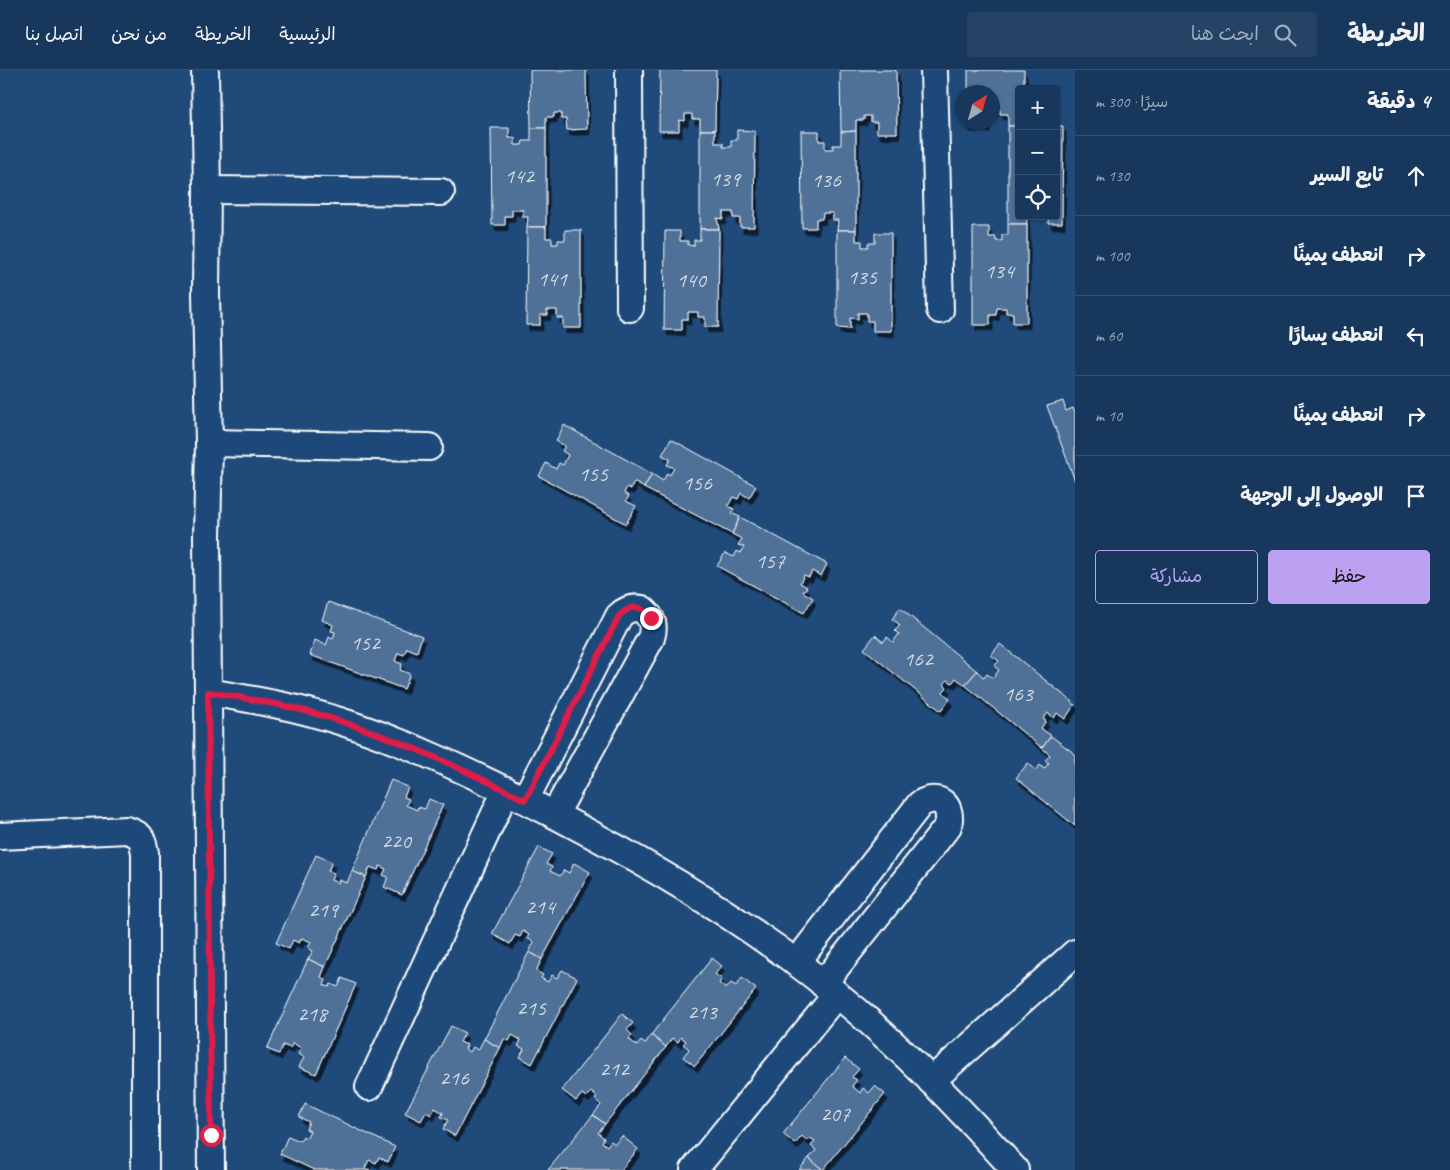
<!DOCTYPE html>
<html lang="ar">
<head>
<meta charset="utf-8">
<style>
	:root { --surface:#17385c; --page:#244365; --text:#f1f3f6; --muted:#9eacbb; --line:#365272; --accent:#bca0f2 }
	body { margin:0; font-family:Caveat,"Playpen Sans Arabic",sans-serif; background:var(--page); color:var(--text); direction:rtl }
	.controls { position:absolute; right:15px; top:15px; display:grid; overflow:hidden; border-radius:5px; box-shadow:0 1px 4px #0004 }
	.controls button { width:45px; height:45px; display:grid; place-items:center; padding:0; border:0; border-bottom:1px solid var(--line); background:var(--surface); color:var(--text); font:25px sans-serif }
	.compass { position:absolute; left:955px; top:15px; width:45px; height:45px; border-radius:50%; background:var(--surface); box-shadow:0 1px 4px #0004; rotate:37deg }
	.stop { position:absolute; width:15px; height:15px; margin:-11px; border:4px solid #e11d48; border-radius:50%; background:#fff }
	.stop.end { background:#e11d48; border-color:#fff; box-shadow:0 1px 5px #0008 }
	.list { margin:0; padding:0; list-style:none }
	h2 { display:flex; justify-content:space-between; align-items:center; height:65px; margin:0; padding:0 20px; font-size:21px }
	h2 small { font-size:16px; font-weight:400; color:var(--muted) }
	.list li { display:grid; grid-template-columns:32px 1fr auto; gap:15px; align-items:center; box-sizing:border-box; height:80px; padding:0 20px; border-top:1px solid var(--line) }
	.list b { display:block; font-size:19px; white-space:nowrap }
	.list em { font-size:16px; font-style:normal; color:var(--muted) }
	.actions { display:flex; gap:10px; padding:15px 20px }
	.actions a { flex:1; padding:11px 0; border:1px solid var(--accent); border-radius:5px; text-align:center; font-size:18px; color:var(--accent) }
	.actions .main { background:var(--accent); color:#111 }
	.icon { flex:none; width:28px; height:28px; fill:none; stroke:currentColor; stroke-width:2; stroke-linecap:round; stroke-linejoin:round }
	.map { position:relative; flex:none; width:1075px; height:1100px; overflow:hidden; direction:ltr }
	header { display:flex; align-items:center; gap:30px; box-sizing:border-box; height:70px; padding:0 25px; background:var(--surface); border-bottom:1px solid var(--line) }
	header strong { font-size:24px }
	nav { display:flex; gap:28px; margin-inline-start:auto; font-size:18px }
	.search { width:350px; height:45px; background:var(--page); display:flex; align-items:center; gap:12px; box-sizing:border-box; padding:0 18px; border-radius:5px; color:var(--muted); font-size:19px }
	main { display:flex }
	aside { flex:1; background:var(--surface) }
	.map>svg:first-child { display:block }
	.building { fill:#507197; stroke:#fff; filter:url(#shadow) }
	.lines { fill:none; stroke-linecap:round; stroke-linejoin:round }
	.minor-casing { stroke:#fff; stroke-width:30 }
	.minor { stroke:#1f4a7a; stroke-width:26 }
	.route { stroke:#e11d48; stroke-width:6 }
	.labels { text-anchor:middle; stroke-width:4.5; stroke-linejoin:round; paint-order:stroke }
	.number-label { font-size:22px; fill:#d3dce5 }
</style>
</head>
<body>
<header>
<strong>الخريطة</strong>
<div class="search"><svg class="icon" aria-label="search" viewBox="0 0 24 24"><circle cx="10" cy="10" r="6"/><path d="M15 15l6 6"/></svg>ابحث هنا</div>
<nav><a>الرئيسية</a><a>الخريطة</a><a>من نحن</a><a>اتصل بنا</a></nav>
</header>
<main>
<aside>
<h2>4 دقيقة<small>سيرًا · 300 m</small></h2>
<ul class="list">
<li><svg class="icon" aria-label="ahead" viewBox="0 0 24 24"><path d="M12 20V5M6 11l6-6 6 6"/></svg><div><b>تابع السير</b></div><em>130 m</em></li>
<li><svg class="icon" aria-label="right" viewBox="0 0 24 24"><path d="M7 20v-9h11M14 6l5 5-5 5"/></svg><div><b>انعطف يمينًا</b></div><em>100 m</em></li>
<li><svg class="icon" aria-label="left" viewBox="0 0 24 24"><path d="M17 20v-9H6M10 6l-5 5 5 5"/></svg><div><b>انعطف يسارًا</b></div><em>60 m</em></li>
<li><svg class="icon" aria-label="right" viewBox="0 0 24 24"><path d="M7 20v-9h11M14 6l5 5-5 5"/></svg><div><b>انعطف يمينًا</b></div><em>10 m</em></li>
<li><svg class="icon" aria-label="arrive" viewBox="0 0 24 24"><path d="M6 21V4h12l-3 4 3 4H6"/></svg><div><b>الوصول إلى الوجهة</b></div></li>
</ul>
<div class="actions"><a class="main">حفظ</a><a>مشاركة</a></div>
</aside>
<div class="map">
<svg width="1075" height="1100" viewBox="0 0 1075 1100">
	<defs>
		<filter id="shadow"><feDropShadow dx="3" dy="5.5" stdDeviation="0" flood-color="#0009"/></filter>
	</defs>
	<rect width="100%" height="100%" fill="#1f4a7a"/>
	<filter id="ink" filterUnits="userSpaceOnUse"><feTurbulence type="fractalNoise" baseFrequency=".02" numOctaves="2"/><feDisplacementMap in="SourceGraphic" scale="10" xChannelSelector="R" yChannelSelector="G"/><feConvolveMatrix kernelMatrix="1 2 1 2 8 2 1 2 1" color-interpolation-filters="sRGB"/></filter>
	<g filter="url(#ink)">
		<g class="building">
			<path d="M 530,0 L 586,0 L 587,59 L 567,60 L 566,49 L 561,49 L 561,43 L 554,43 L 554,47 L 546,47 L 546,58 L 531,58 Z"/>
			<path d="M 660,0 L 716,0 L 715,60 L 700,60 L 700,49 L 692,49 L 692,44 L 685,44 L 685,51 L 679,50 L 679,61 L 659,61 Z"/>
			<path d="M 840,0 L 896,0 L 897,63 L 877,63 L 877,52 L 871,52 L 871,46 L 864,46 L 864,50 L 856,50 L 856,61 L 841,62 Z"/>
			<path d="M 968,0 L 1024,0 L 1024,19 L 1019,19 L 1019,56 L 1008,56 L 1008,44 L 1000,44 L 1000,40 L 993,40 L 992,46 L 992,22 L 968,22 Z"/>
			<path d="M 967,52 L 987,52 L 987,57 L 967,56 Z"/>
			<path d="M 1008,56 L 1019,56 L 1019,146 L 1026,146 L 1027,154 L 1008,154 Z"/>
			<path d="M 1056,56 L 1063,56 L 1062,153 L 1048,153 L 1049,146 L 1056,146 Z"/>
			<path d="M 491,58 L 509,58 L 509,68 L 515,68 L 515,75 L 522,75 L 523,71 L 531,71 L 531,58 L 546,58 L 546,157 L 527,157 L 528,147 L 523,147 L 523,140 L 512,140 L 512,146 L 505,146 L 505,155 L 492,155 Z"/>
			<path d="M 700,60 L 715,60 L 715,73 L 723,73 L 723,77 L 731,77 L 731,70 L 737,70 L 737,60 L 755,61 L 754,157 L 740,157 L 740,148 L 733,148 L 733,142 L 723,142 L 723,149 L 717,148 L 719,159 L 700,159 Z"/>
			<path d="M 801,61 L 819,61 L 819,71 L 825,71 L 825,79 L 833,79 L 833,75 L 841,75 L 841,62 L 856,61 L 856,160 L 837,160 L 838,150 L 833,150 L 833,143 L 823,143 L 822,149 L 816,149 L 816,158 L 802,158 Z"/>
			<path d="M 1008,154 L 1027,154 L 1027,253 L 1013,253 L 1013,243 L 1006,243 L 1006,238 L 997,238 L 996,245 L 990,245 L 990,255 L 973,255 L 973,157 L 989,157 L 989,167 L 996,167 L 996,171 L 1002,171 L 1002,165 L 1008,165 Z"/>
			<path d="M 527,157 L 546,157 L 546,168 L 552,168 L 552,174 L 558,174 L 558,170 L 565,170 L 565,160 L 581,160 L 581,258 L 563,258 L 563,248 L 557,248 L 557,240 L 547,240 L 548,245 L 540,245 L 540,255 L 526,255 Z"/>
			<path d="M 700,159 L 719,159 L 718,257 L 705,257 L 705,247 L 698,247 L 698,242 L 688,242 L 688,249 L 682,249 L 682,260 L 664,260 L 665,161 L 680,161 L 680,171 L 688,171 L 688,175 L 694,176 L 694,170 L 700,170 Z"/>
			<path d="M 837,160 L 856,160 L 856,171 L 862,171 L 862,177 L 868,177 L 868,173 L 875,173 L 875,163 L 891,163 L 891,261 L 873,261 L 873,251 L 867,251 L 867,243 L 858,243 L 858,249 L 850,248 L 850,259 L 837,258 Z"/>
			<path d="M 1063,331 L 1066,341 L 1073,338 L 1075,343 L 1075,411 L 1047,336 Z"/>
			<path d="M 564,355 L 652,404 L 644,418 L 634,412 L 631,419 L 627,417 L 624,423 L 629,426 L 626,431 L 636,436 L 626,454 L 539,406 L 546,393 L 556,399 L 559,393 L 563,395 L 568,385 L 562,381 L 565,376 L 556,371 Z"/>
			<path d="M 671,369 L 756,416 L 749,428 L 741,423 L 738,429 L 733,427 L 728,436 L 734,439 L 731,443 L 740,447 L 732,464 L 644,418 L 652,404 L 663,411 L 667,403 L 670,405 L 674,398 L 667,395 L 670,389 L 662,385 Z"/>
			<path d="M 740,447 L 827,494 L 821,506 L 812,501 L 809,507 L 804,505 L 800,513 L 807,517 L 803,522 L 813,528 L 804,543 L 717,496 L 725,483 L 734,487 L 737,481 L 741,483 L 744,477 L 738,475 L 742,469 L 732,464 Z"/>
			<path d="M 328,532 L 422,566 L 417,582 L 407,578 L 404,585 L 398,583 L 395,591 L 402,594 L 400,600 L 410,604 L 404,619 L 310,585 L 315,570 L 326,575 L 329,567 L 333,569 L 335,562 L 331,561 L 333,555 L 322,550 Z"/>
			<path d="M 900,538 L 977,601 L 965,615 L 956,608 L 952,613 L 948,610 L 944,614 L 947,617 L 943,622 L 950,629 L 941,641 L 864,579 L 875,565 L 883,572 L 887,567 L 893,572 L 899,564 L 895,561 L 900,555 L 892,549 Z"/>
			<path d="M 1000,574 L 1075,634 L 1065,649 L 1057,643 L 1054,648 L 1048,643 L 1043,649 L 1046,651 L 1041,658 L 1051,666 L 1042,678 L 965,615 L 977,601 L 984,608 L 987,604 L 993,608 L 999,600 L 994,596 L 999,591 L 991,585 Z"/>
			<path d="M 1051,666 L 1075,684 L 1075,756 L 1016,708 L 1028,693 L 1036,700 L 1040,695 L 1044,699 L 1049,693 L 1045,691 L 1050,685 L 1042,678 Z"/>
			<path d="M 391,710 L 408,717 L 404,727 L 409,729 L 406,735 L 417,740 L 418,737 L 425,739 L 429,729 L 443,735 L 402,825 L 384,817 L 388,807 L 383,805 L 386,799 L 380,796 L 378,800 L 370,797 L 366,807 L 352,801 Z"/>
			<path d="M 539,777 L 552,784 L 546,794 L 552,797 L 550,801 L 560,806 L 564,800 L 569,803 L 574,793 L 590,802 L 542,889 L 529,882 L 534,872 L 527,868 L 529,865 L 523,861 L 520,867 L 515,865 L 510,874 L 492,864 Z"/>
			<path d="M 316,785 L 332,792 L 328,801 L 334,803 L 331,810 L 338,813 L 339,810 L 347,813 L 352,801 L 366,807 L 325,897 L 308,889 L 313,881 L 308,878 L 311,872 L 302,868 L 299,873 L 293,870 L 289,879 L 276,873 Z"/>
			<path d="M 529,882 L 542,889 L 536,901 L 543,905 L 541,908 L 548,912 L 552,905 L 557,908 L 562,900 L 577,908 L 532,994 L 520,987 L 524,979 L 518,976 L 521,970 L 512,965 L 509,971 L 504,969 L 500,978 L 484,969 Z"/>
			<path d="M 712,888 L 722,896 L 715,904 L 722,909 L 719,913 L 726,919 L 731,913 L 736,916 L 742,908 L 756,919 L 695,996 L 683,987 L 689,979 L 683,974 L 686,971 L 681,967 L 678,972 L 672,968 L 666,977 L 651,965 Z"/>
			<path d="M 308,889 L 325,897 L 321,907 L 326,910 L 324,915 L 329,917 L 331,914 L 338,917 L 342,908 L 356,914 L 316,1004 L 299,997 L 304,987 L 298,984 L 301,978 L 293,973 L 290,978 L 283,975 L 279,984 L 267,979 Z"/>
			<path d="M 622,944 L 633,953 L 627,960 L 632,965 L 629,969 L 637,976 L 641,971 L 645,974 L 651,965 L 666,977 L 605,1054 L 593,1045 L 601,1035 L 595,1029 L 597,1027 L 591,1022 L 586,1027 L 582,1024 L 576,1031 L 562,1020 Z"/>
			<path d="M 451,956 L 465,963 L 460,972 L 467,975 L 465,979 L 470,982 L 473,977 L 478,980 L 484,969 L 500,978 L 455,1066 L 443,1059 L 448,1050 L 441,1047 L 443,1043 L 435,1038 L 431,1045 L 426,1042 L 421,1051 L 405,1043 Z"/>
			<path d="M 845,988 L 859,999 L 852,1007 L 857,1010 L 852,1016 L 860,1023 L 863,1018 L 869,1023 L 875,1016 L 885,1024 L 823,1100 L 809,1088 L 816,1080 L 811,1076 L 815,1071 L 810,1068 L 807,1071 L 802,1066 L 795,1074 L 783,1064 Z"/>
			<path d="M 305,1034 L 395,1077 L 388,1092 L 379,1087 L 376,1093 L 369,1090 L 365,1098 L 370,1100 L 314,1100 L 280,1084 L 288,1066 L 300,1071 L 303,1066 L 306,1068 L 310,1061 L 306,1059 L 309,1052 L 299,1047 Z"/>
			<path d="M 593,1045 L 605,1054 L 598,1063 L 604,1068 L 602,1072 L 607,1076 L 611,1071 L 615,1074 L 622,1066 L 638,1079 L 621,1100 L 548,1100 Z"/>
			<path d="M 809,1088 L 823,1100 L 799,1100 Z"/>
		</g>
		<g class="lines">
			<defs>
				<g id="minor">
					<path d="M 205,0 L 207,120 L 206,223 L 209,373 L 207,467 L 211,1100"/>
					<path d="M 629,0 L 630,238"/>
					<path d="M 934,0 L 940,240"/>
					<path d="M 207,120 L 441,122"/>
					<path d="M 209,373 L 429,377"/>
					<path d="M 208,622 C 232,626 256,630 279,635 C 365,653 446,691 525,730 C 642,788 756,855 856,940 C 913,989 965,1044 1015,1100"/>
					<path d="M 525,730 L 619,546 C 626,539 632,537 642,539 C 652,547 655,556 651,568 L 555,744"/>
					<path d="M 0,766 L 127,760 C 142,765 142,767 145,783 L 145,1100"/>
					<path d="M 796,893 L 920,734 C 939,723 953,735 948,756 L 823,914"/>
					<path d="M 931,1011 L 1075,883"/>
					<path d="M 369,1017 L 506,720"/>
					<path d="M 694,1100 L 836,925"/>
				</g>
			</defs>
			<use href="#minor" class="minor-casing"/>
			<use href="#minor" class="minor"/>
		</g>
	</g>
	<g class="lines" filter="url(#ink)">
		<path class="route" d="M 211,1065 L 208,622 C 232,626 256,630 280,635 C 365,653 447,691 525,730 L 619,546 C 631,534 641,534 651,548"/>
	</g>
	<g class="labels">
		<g class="number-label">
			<text x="519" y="113">142</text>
			<text x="725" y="116">139</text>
			<text x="826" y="117">136</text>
			<text x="999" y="208">134</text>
			<text x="862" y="214">135</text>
			<text x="552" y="216">141</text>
			<text x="691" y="217">140</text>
			<text x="593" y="411">155</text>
			<text x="697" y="420">156</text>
			<text x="770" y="498">157</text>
			<text x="365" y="580">152</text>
			<text x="918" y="596">162</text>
			<text x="1018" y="631">163</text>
			<text x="396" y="778">220</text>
			<text x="540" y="844">214</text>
			<text x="323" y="847">219</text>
			<text x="531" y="945">215</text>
			<text x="702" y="949">213</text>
			<text x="312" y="951">218</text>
			<text x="614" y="1006">212</text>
			<text x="454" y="1015">216</text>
			<text x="835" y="1051">207</text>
		</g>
	</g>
</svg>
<div class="controls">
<button>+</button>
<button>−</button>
<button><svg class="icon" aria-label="locate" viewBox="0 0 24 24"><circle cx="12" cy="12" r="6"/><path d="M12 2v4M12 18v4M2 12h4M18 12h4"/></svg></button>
</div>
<svg class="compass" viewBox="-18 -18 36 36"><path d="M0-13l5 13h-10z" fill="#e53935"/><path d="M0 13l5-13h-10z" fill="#9eacbb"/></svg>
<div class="stop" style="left:211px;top:1065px"></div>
<div class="stop end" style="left:651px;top:548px"></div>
</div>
</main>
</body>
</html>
